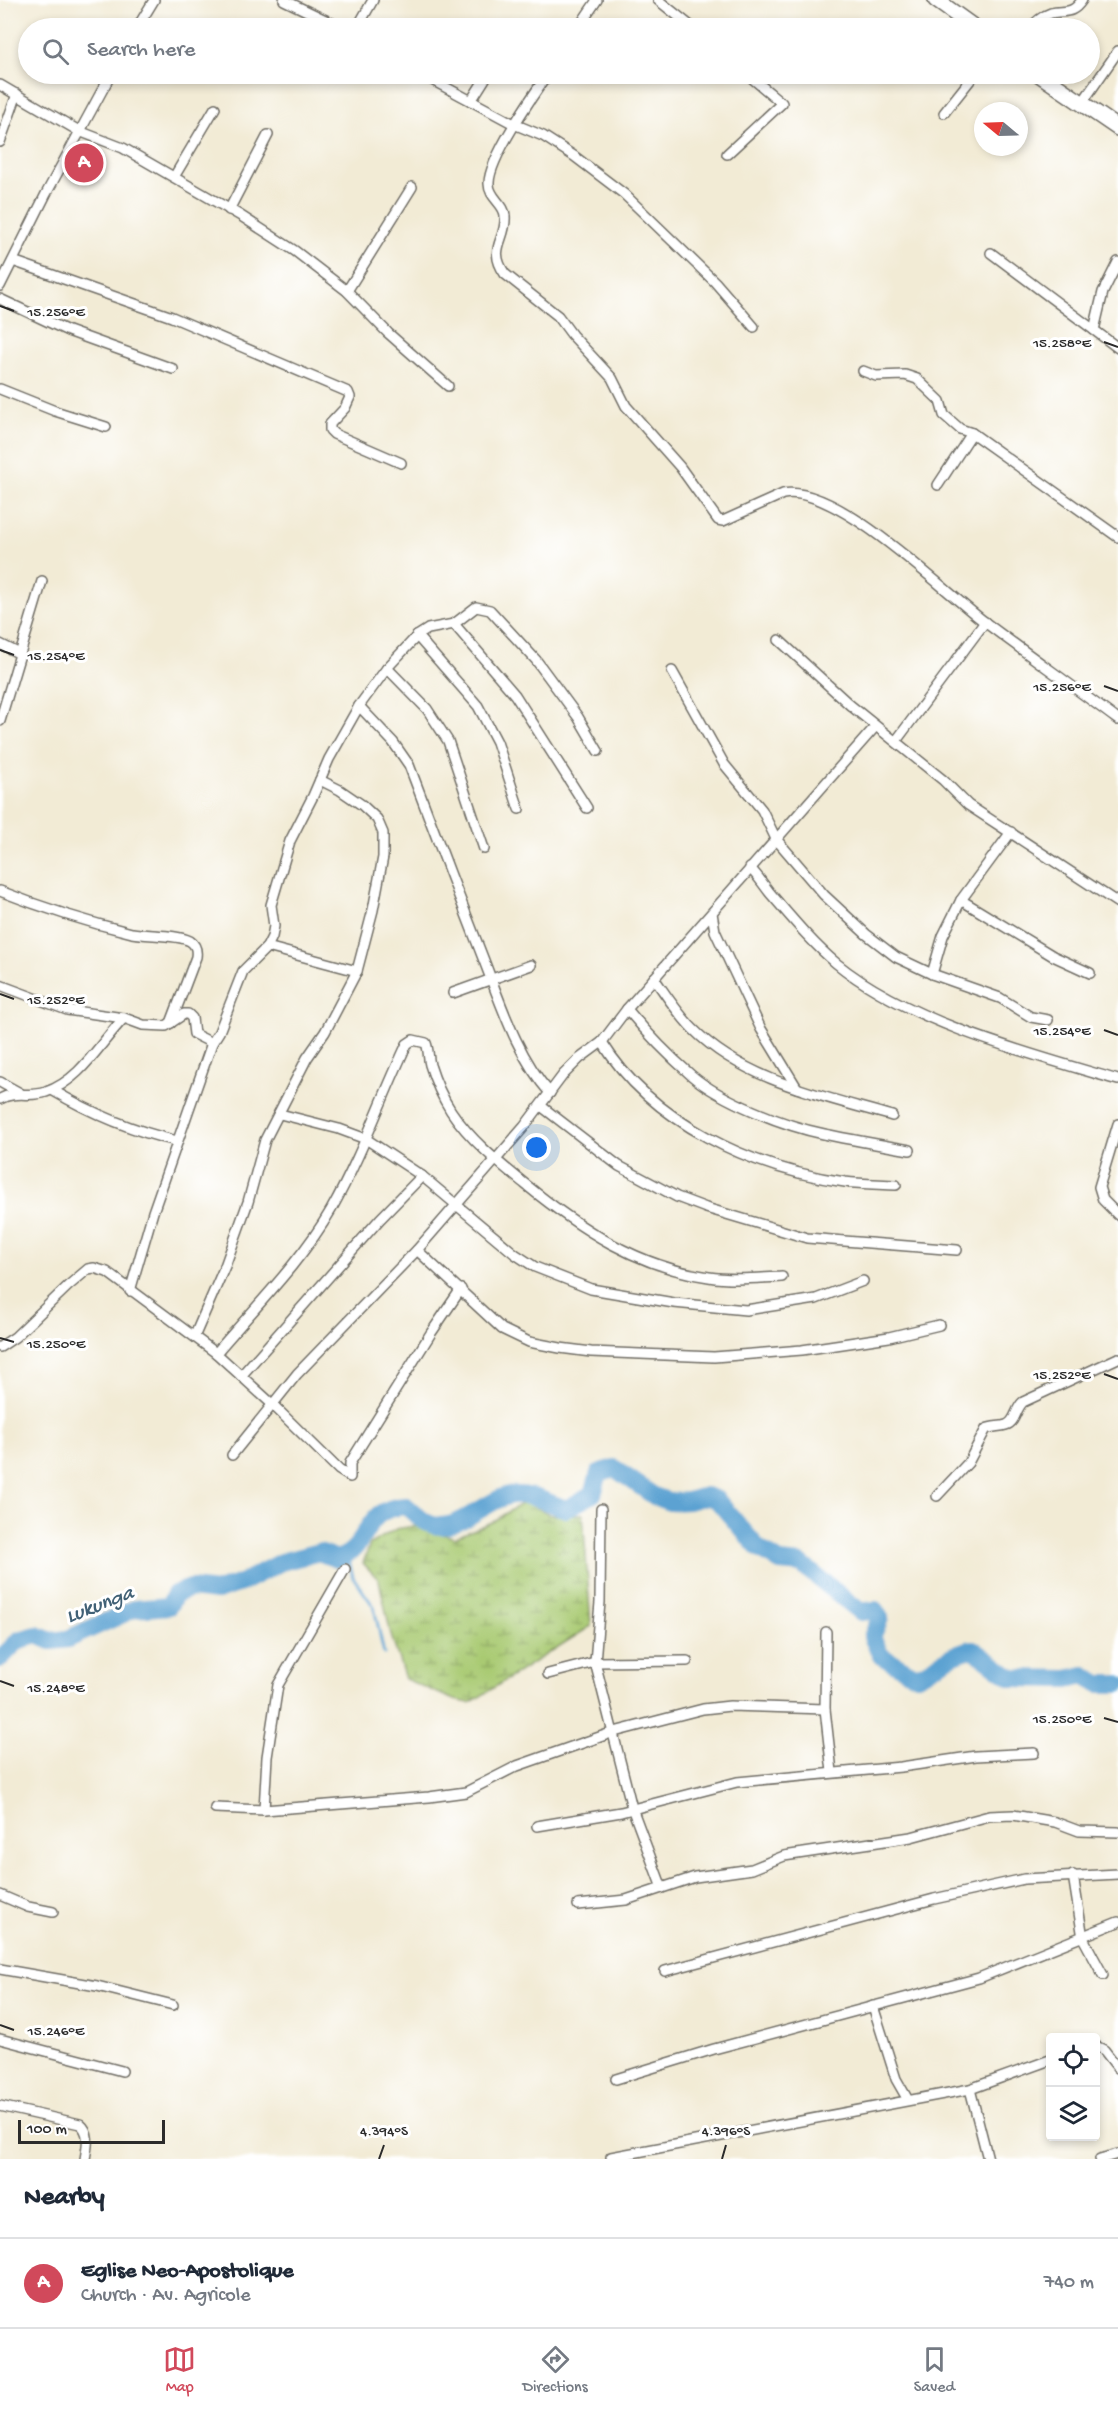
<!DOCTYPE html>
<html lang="en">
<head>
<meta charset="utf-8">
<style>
	:root { --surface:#fff; --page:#f6f6f7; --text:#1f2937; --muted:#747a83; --line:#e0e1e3; --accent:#d1495b }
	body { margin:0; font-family:"Gochi Hand",sans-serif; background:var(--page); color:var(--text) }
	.controls { position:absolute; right:18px; bottom:18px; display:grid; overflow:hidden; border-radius:6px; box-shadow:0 3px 9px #0003 }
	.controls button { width:54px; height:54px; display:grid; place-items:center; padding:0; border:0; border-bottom:2px solid var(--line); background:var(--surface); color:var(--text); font:30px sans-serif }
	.compass { position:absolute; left:974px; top:102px; width:54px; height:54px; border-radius:50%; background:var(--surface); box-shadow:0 3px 9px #0003; rotate:289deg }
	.scale { position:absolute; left:18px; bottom:15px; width:147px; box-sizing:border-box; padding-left:6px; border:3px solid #2b2b2b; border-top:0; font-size:16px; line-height:21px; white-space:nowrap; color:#2b2b2b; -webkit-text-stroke:4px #fff; paint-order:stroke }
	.you { position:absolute; left:537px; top:1148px; width:21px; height:21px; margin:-15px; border:4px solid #fff; border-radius:50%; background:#1a73e8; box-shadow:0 0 0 9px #1a73e833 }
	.badge { display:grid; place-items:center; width:39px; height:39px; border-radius:50%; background:var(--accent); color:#fff; font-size:20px; font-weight:700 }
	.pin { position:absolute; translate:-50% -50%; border:3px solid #fff; box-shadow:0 2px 6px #0006 }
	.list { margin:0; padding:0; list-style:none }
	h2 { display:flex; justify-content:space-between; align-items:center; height:78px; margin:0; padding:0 24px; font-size:26px }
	h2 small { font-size:20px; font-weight:400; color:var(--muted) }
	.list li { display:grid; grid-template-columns:39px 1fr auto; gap:18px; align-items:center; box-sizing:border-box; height:90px; padding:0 24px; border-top:2px solid var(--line) }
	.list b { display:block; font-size:22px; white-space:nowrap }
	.list p { margin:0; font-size:20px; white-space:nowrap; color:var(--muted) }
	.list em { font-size:20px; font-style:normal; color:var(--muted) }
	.icon { flex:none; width:33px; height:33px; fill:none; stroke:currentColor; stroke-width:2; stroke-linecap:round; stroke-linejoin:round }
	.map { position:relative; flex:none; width:1118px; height:2159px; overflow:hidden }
	.search { position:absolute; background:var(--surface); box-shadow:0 3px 9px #0003; left:18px; right:18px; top:18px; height:66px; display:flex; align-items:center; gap:15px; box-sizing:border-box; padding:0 21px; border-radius:33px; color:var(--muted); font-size:22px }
	.sheet { height:168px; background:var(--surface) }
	nav { display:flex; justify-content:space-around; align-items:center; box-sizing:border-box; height:84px; border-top:2px solid var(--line); background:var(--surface); font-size:16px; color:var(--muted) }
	nav a { display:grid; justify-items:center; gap:3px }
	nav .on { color:var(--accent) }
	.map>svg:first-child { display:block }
	.wetland { fill:url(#wetland-marsh); stroke:#6a7a4e; stroke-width:1.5 }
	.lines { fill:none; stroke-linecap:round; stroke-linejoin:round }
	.stream { stroke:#5ca2d2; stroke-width:3 }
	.river { stroke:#5ca2d2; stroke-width:18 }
	.minor-casing { stroke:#716e66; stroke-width:12 }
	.primary-casing { stroke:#716e66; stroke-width:18 }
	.minor { stroke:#fff; stroke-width:9 }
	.primary { stroke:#fff; stroke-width:15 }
	.ticks { fill:none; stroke:#2b2b2b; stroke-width:2 }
	.labels { text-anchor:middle; stroke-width:6; stroke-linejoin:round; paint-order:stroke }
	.water-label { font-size:21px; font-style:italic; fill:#416176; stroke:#fff }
	.ticks-label { font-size:15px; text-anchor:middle; fill:#2b2b2b; stroke:#fff; stroke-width:6; stroke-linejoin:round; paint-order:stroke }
</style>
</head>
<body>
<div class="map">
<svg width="1118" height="2159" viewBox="0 0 1118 2159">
	<defs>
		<pattern id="wetland-marsh" width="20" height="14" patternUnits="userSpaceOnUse" patternTransform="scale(1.5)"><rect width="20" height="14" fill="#a9ca72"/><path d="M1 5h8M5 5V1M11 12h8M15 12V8" fill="none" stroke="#8aa45e"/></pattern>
	</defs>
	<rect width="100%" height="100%" fill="#fff"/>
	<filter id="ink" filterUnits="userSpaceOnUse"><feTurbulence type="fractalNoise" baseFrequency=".0167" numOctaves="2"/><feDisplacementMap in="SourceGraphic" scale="12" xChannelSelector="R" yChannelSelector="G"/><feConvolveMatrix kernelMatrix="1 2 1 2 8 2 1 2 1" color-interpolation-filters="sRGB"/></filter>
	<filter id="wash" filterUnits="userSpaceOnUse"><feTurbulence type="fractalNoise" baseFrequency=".008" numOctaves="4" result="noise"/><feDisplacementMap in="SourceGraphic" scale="24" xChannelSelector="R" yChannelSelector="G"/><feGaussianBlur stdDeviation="1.35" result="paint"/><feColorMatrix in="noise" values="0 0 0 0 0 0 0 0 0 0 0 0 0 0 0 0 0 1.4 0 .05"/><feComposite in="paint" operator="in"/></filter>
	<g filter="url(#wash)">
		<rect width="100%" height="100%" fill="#f2ebd5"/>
		<path class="wetland" d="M 525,1501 L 551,1515 L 583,1514 L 591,1626 L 470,1703 L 454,1700 L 405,1679 L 391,1635 L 379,1580 L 363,1563 L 370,1544 L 396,1529 L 420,1525 L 454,1538 L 492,1522 Z"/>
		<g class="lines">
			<path class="stream" d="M 348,1556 L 353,1577 L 374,1607 L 384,1654"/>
			<path class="river" d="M 0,1659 L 19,1640 L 37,1635 L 51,1641 L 68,1639 L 134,1609 L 169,1606 L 175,1594 L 191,1588 L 217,1591 L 241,1583 L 281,1562 L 319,1552 L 337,1559 C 372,1548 359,1508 406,1506 C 412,1511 418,1517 424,1521 C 454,1540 484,1499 511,1495 C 530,1493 549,1503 566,1509 L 593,1494 L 599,1473 L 614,1468 L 654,1496 L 670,1502 L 688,1501 L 706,1496 L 717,1500 L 758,1548 L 780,1562 L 801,1564 L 861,1612 L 875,1610 L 880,1618 L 872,1637 L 881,1656 L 917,1676 C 936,1667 953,1652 973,1649 L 1012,1678 L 1068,1679 L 1084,1675 L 1099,1684 L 1118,1684"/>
		</g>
	</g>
	<g filter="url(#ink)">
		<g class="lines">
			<defs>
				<g id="minor">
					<path d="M 284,0 L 342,28"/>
					<path d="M 658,0 L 693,28"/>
					<path d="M 137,28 L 154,0"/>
					<path d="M 357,28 L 373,0"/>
					<path d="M 578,28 L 597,0"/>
					<path d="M 1030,28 C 1036,22 1042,16 1051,13 C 1065,10 1072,15 1082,0"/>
					<path d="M 421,74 L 514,124 L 543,136 L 574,156 L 624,194 L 715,282 L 754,327"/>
					<path d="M 548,74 C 533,95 488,160 489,184 C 489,198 505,204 505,216 C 507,240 487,248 505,274 L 558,316 L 572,335 L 612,378 L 626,406 L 680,467 L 718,520 L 723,521 L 783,494 C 837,484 942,590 986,623 C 1030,656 1074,687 1118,720"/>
					<path d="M 0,85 L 79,131 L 123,148 L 241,216 L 295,251 L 347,291 L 388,333 L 448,386"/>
					<path d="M 471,101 L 488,74"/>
					<path d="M 1082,103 L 1118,51"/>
					<path d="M 944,113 L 975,74"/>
					<path d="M 0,142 L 17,94"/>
					<path d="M 727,154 L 782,103 L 747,74"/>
					<path d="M 174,177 L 215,108"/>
					<path d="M 229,210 L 268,135"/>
					<path d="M 991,253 L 1118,348"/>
					<path d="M 13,261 L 172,317 L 348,392 L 350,397 L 345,408 L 330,424 L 330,430 L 334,434 L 401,463"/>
					<path d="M 0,286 L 46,194 L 111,74"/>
					<path d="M 347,291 L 412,187"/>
					<path d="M 0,299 L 68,331 L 173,369"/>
					<path d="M 1094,330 L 1103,292 L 1118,262"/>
					<path d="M 863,371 L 876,376 L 905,375 L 917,379 L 940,401 L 944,415 L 960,429 L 972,433 L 1118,537"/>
					<path d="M 0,389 L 55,411 L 106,427"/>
					<path d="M 938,485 L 972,433"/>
					<path d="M 454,624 L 515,695 L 587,808"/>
					<path d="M 417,636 L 478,706 L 497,742 L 519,809"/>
					<path d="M 779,640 L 850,705 L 943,780 L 968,805 L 1118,903"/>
					<path d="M 0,644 L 20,654"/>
					<path d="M 387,668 L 427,709 L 448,741 L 484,849"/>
					<path d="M 672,671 L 724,764 L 762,810 L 776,839 L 824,895 L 866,934 L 896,957 L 932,974 L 1000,998 L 1031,1017 L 1048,1020"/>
					<path d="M 359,706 L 393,742 L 409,765 C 433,829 458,894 483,958 C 501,1004 517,1056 550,1093"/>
					<path d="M 0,721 L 42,581"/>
					<path d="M 896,741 L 985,622"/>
					<path d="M 750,868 C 758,876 763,884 770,893 C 791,917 811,942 836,963 C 908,1022 1029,1054 1118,1080"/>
					<path d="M 0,891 C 43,908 87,922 132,933 C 148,936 177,934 190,941 C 196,945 197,950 196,957 L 171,1023"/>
					<path d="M 961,900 L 1053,956 L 1090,973"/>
					<path d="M 712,913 L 715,931 L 761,1029 L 797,1088"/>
					<path d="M 267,947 L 357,971"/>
					<path d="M 932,974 L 943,936 L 961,900 L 1011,832"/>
					<path d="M 654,978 C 666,995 678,1014 693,1029 C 745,1081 823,1096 892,1116"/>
					<path d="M 0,985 L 67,1010 L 124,1018 L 143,1025 L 166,1026 L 184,1014 L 188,1014 L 192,1018 L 194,1034 L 212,1043"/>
					<path d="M 453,993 L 531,965"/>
					<path d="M 627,1009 C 646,1032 668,1055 691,1075 C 721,1101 785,1126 824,1134 C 853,1140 881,1145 910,1150"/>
					<path d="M 602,1042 C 652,1123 753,1169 845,1182 C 862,1184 879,1184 896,1185"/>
					<path d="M 0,1082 L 20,1093"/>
					<path d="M 52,1090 C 91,1113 133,1131 177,1141"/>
					<path d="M 0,1099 C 16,1090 30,1098 46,1092 C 81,1080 99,1044 124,1018"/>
					<path d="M 541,1106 L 619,1166 L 677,1197 L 706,1208 L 807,1238 L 957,1250"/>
					<path d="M 280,1114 L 339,1129 L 366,1139 L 422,1176 L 515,1254 L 535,1267 L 591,1289 L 674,1303 L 746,1310 L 816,1299 L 863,1281"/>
					<path d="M 1118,1124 L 1099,1187 L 1103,1200 L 1118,1215"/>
					<path d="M 417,1250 L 502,1329 L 529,1342 L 560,1348 L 591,1352 L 714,1357 L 802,1350 L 889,1337 L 939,1325"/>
					<path d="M 130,1291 L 153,1212 L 212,1043 L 219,1032 L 243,971 L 267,947 L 272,937 L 274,926 L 271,905 L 290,841 L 313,796 L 329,759 L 359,706 L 387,668 L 417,636 L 428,629 L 454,624 L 476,607 L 490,610 L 536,660 L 578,717 L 598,751"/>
					<path d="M 195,1335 L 225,1266 L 248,1202 L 265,1140 L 307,1058 L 325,1032 L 357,971 L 373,910 L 383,857 L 383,833 L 377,819 L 362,805 L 340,790 L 320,780"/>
					<path d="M 0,1347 L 15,1337 L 68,1286 L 88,1269 L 94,1268 L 107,1272 L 216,1353 L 272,1404 L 339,1470 L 350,1477 L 350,1463 L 431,1333 L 461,1289"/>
					<path d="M 216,1353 C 255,1307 301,1262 331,1210 C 361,1157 381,1099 407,1044 L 413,1040 L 426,1043 C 429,1051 428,1058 430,1065 C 435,1081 442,1097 451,1111 C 470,1140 499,1163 525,1184 C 580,1229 638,1267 709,1277 C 733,1281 758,1278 782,1277"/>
					<path d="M 241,1376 L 380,1219 L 422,1176"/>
					<path d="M 232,1455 L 297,1374 L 417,1250 L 524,1127 L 563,1075 L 579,1059 L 602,1042 L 627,1009 L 875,727"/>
					<path d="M 937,1496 L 968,1463 L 986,1429 C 992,1426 999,1427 1006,1425 C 1016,1422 1015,1409 1023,1402 L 1118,1358"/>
					<path d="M 601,1509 L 600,1602 L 595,1662 L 632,1808 L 662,1888"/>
					<path d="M 826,1632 L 825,1709 L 832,1772"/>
					<path d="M 548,1674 L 595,1662 L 687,1661"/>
					<path d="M 215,1808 L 264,1810 L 429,1797 L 466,1792 L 517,1766 L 614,1732 L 703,1709 L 730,1706 L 825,1709"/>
					<path d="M 264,1810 L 267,1757 L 278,1685 L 345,1569"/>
					<path d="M 537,1826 L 621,1812 L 737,1782 L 901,1767 L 976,1756 L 1034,1753"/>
					<path d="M 1073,1875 L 1083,1938 L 1103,1975"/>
					<path d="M 0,1895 L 28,1907 L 53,1912"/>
					<path d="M 578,1905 L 626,1900 L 695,1877 L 752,1869 L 784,1856 L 911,1837 L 989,1816 L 1013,1815 L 1055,1822 L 1079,1831 L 1118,1832"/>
					<path d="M 0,1969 L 97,1986 L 173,2005"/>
					<path d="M 665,1971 L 934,1899 L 1024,1879 L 1118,1874"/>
					<path d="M 873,2006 L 896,2079 L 908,2100"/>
					<path d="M 0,2039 L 122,2071"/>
					<path d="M 1096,2046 L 1104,2050 L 1118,2068"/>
					<path d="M 616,2079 L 714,2049 L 979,1978 L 1118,1922"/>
					<path d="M 970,2089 L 988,2159"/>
					<path d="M 0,2106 L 80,2124 C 91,2133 87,2146 85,2159"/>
					<path d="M 611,2157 L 970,2089 L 1050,2060"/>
					<path d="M 1100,2159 L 1118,2154"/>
				</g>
				<g id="primary">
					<path d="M 936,0 L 975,28"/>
					<path d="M 1039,74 L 1118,128"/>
				</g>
			</defs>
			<use href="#minor" class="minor-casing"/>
			<use href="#primary" class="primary-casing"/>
			<use href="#minor" class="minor"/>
			<use href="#primary" class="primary"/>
		</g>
	</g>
	<path class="ticks" d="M 0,306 L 14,311M 1104,342 L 1118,347M 0,650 L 14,655M 1104,686 L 1118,691M 0,994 L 14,999M 1104,1030 L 1118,1035M 0,1338 L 14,1342M 1104,1374 L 1118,1379M 0,1681 L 14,1686M 1104,1718 L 1118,1722M 0,2025 L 14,2030M 379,2159 L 384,2145M 722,2159 L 726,2145"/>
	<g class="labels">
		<g class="water-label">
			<text transform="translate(99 1603) rotate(-21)" y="7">Lukunga</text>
		</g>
	</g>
	<g class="ticks-label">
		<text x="56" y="316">15.256°E</text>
		<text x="1062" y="347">15.258°E</text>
		<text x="56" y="660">15.254°E</text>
		<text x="1062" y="691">15.256°E</text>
		<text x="56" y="1004">15.252°E</text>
		<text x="1062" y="1035">15.254°E</text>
		<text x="56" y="1348">15.250°E</text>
		<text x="1062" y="1379">15.252°E</text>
		<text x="56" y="1692">15.248°E</text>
		<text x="1062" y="1723">15.250°E</text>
		<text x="56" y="2035">15.246°E</text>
		<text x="384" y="2135">4.394°S</text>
		<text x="726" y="2135">4.396°S</text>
	</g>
</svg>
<div class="controls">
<button><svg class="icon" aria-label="locate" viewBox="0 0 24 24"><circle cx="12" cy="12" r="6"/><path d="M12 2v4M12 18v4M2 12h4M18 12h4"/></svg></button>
<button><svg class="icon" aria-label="layers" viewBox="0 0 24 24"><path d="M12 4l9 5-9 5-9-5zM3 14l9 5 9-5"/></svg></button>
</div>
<svg class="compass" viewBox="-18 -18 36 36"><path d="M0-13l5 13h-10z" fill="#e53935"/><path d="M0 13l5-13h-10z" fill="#747a83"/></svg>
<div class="scale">100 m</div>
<div class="you"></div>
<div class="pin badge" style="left:84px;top:163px">A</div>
<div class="search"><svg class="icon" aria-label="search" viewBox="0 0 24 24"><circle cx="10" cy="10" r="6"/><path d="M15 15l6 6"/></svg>Search here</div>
</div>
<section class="sheet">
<h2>Nearby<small></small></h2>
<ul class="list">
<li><span class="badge">A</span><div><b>Eglise Neo-Apostolique</b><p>Church · Av. Agricole</p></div><em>740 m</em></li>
</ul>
</section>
<nav>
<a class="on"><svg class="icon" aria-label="map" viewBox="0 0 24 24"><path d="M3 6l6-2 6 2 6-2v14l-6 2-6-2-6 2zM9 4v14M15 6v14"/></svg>Map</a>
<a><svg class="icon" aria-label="directions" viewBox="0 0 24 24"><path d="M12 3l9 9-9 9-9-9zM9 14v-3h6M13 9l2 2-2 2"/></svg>Directions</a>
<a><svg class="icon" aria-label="saved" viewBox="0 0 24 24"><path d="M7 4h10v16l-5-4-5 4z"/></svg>Saved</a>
</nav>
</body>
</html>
